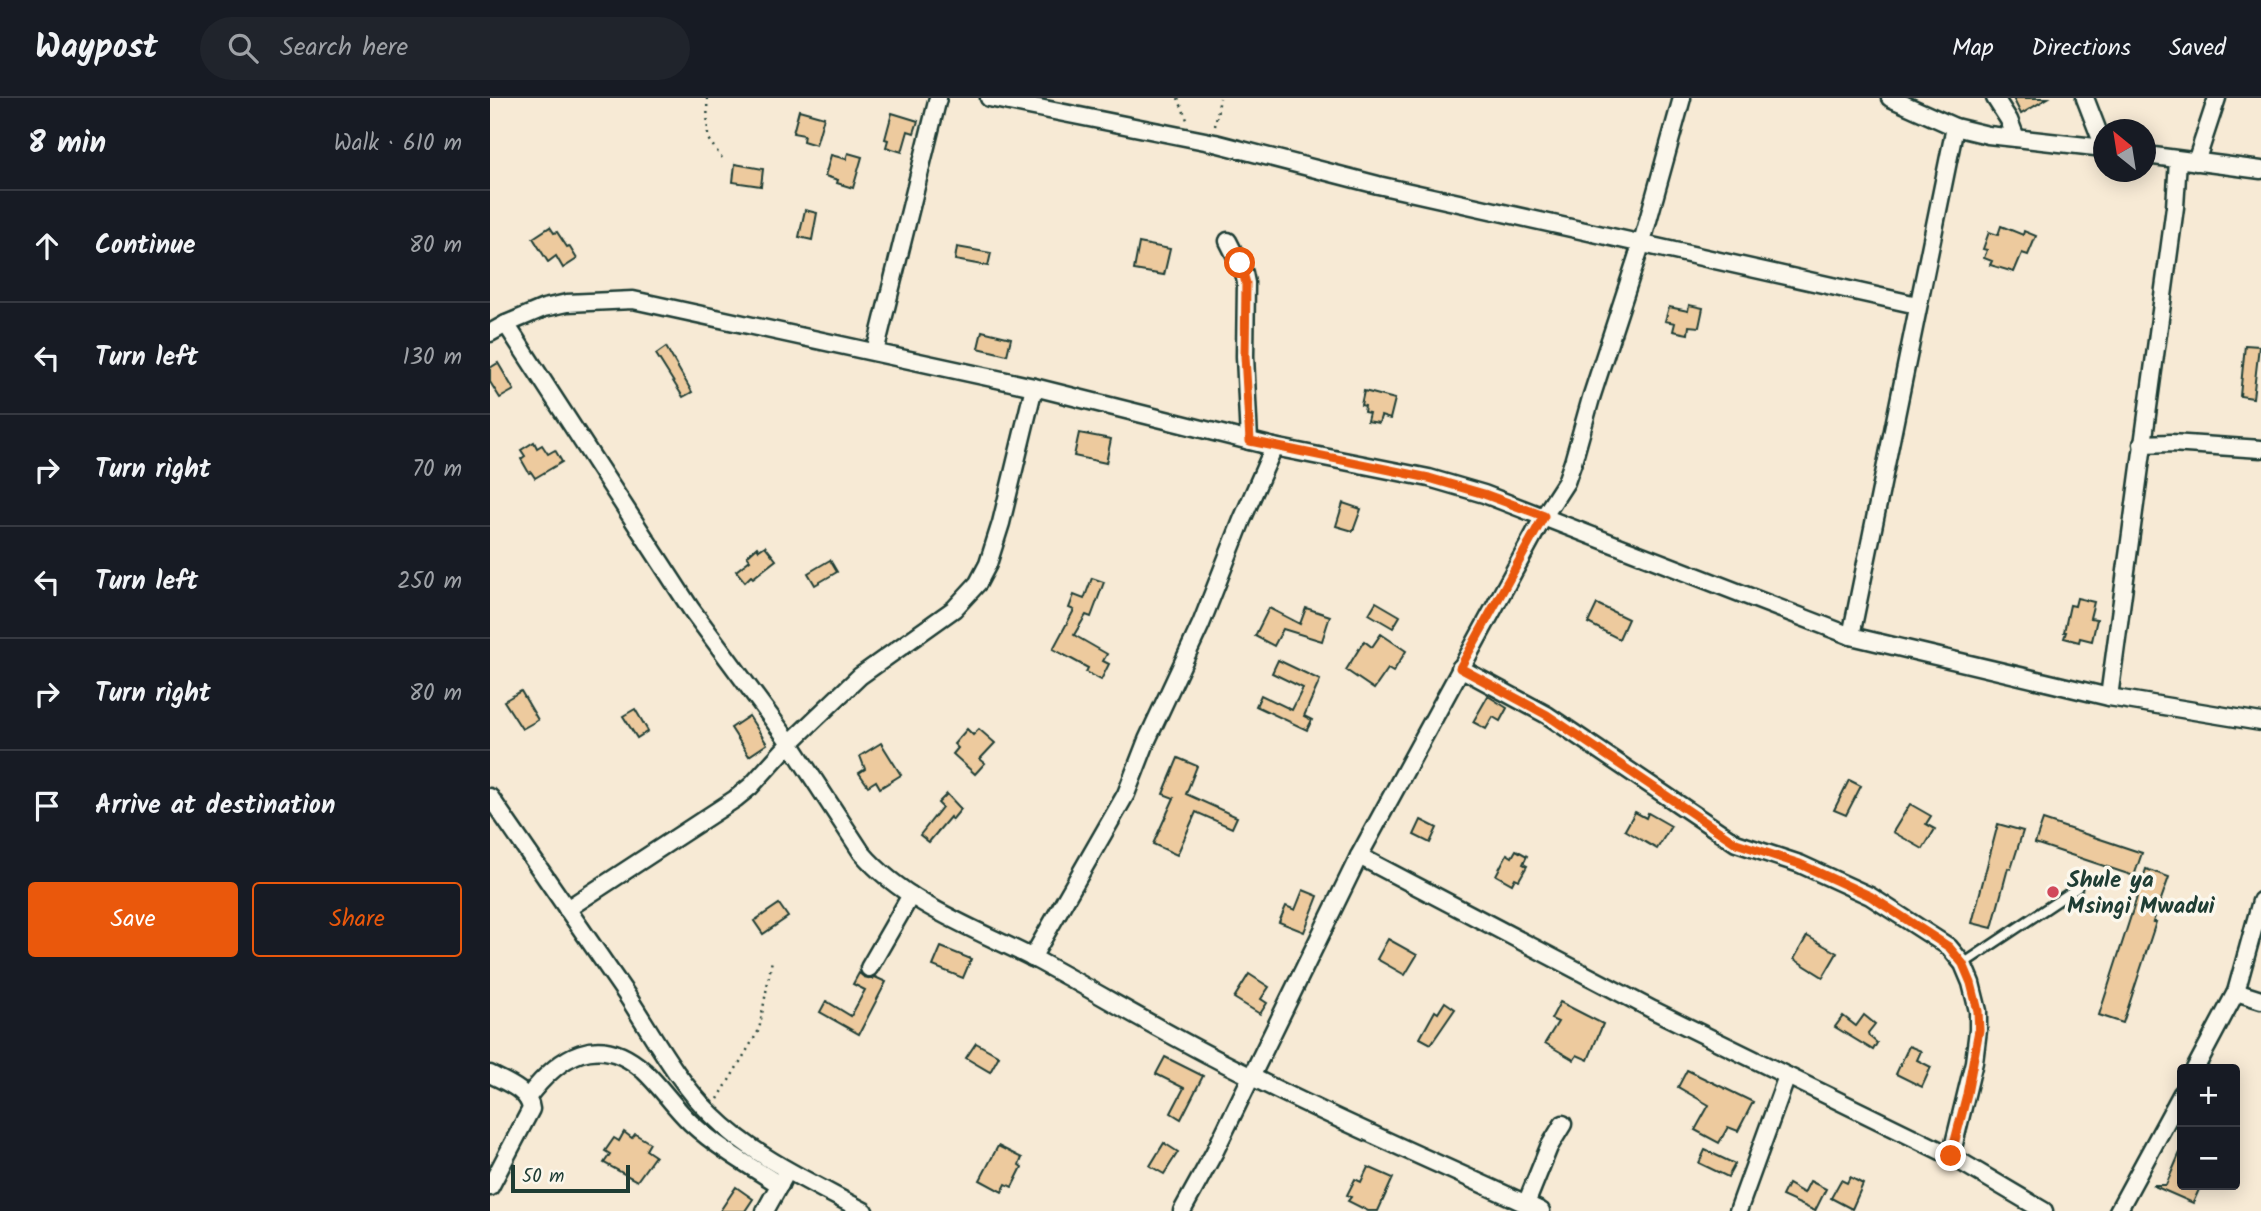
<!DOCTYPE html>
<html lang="en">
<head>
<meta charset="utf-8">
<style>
	:root { --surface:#171b24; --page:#20242c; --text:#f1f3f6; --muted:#9ea1a6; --line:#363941; --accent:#ea580c }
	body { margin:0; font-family:Kalam,sans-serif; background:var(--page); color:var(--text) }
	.controls { position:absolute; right:21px; bottom:21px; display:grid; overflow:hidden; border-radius:7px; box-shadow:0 4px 18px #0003 }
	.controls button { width:63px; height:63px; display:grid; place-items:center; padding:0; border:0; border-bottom:2px solid var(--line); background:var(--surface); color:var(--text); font:35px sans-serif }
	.compass { position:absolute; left:1603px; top:21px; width:63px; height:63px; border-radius:50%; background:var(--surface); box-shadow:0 4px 18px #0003; rotate:330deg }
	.scale { position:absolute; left:21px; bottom:18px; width:119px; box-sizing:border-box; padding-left:7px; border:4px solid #1f3d34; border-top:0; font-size:19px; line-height:24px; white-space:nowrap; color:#1f3d34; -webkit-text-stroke:5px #fbf7ec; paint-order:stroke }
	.stop { position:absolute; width:21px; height:21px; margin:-16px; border:5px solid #ea580c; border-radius:50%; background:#fff }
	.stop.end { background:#ea580c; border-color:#fff; box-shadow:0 2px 7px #0008 }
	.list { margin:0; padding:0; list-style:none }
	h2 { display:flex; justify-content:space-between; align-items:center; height:91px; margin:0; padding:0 28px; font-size:30px }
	h2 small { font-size:23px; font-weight:400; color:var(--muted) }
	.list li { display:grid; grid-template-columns:46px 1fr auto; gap:21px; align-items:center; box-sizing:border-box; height:112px; padding:0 28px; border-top:2px solid var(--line) }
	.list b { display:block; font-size:26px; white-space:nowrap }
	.list em { font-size:23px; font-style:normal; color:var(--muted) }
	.actions { display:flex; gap:14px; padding:21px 28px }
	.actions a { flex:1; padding:16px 0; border:2px solid var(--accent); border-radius:7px; text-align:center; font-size:24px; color:var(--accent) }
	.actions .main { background:var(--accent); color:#fff }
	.icon { flex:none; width:38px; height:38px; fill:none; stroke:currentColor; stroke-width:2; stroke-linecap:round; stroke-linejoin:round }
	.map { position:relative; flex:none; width:1771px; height:1113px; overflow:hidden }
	header { display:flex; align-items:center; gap:42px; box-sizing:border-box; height:98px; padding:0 35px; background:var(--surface); border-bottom:2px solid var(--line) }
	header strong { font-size:33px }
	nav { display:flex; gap:38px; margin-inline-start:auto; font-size:24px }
	.search { width:490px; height:63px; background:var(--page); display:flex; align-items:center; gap:18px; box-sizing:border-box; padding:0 24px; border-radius:38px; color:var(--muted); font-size:26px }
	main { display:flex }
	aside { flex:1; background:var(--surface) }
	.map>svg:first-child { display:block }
	.building { fill:#edca9e; stroke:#1f3d34; stroke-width:2 }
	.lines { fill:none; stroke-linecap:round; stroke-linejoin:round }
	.service-casing { stroke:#1f3d34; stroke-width:13 }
	.minor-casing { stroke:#1f3d34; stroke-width:21 }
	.path { stroke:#1f3d34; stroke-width:2.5; stroke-dasharray:2 5; stroke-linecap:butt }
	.service { stroke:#fbf7ec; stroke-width:8 }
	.minor { stroke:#fbf7ec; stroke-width:16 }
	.route { stroke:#ea580c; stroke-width:9 }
	.poi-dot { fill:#d1495b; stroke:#fbf7ec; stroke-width:2.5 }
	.labels { text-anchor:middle; stroke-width:7; stroke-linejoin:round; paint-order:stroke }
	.poi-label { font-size:23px; font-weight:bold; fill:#1f3d34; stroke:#fbf7ec; text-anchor:start }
</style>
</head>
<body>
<header>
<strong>Waypost</strong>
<div class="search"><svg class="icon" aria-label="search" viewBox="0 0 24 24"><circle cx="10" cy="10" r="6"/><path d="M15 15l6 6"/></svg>Search here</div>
<nav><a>Map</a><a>Directions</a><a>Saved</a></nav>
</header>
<main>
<aside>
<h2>8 min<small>Walk · 610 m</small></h2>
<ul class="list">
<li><svg class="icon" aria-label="ahead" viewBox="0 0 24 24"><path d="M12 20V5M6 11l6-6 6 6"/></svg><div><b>Continue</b></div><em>80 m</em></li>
<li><svg class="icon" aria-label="left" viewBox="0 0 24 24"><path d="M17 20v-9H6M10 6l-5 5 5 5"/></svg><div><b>Turn left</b></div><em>130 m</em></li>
<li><svg class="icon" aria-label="right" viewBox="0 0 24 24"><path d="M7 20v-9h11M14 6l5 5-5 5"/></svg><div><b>Turn right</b></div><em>70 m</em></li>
<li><svg class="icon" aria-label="left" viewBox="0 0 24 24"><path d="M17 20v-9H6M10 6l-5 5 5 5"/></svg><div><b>Turn left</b></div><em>250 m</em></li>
<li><svg class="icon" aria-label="right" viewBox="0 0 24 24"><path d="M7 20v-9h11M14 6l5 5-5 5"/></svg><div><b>Turn right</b></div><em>80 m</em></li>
<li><svg class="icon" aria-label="arrive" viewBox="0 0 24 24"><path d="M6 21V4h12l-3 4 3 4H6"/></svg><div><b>Arrive at destination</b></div></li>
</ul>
<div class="actions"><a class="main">Save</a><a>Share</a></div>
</aside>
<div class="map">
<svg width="1771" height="1113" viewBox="0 0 1771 1113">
	<rect width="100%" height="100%" fill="#f7ead5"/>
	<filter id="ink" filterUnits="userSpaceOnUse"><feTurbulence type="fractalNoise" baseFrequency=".0143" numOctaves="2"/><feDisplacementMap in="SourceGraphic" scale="14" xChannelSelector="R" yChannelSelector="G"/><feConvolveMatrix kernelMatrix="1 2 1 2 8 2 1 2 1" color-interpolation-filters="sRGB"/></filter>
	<g filter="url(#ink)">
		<g class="building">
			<path d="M 1523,0 L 1558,0 L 1531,16 Z"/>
			<path d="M 309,12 L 334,19 L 326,47 L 313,43 L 314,37 L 303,35 Z"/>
			<path d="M 402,15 L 428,23 L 424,35 L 418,33 L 412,54 L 396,49 L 398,42 L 395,41 Z"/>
			<path d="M 358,55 L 372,59 L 363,90 L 347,85 L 348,82 L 335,78 L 341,57 L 356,61 Z"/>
			<path d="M 245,66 L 273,71 L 271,88 L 243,84 Z"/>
			<path d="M 315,112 L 327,115 L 322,142 L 309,139 Z"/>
			<path d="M 1511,128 L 1533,137 L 1534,133 L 1546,138 L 1538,157 L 1532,155 L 1524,174 L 1500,167 L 1502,163 L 1494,160 L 1497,152 L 1493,151 L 1499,134 L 1508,137 Z"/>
			<path d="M 60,129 L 64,135 L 67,134 L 77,149 L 79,148 L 87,161 L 73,170 L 66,158 L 58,164 L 43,140 Z"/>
			<path d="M 649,145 L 680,151 L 674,177 L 644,172 Z"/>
			<path d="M 467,149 L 501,155 L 498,168 L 465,162 Z"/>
			<path d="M 1199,207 L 1213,210 L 1209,229 L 1199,228 L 1198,236 L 1183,233 L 1185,225 L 1175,223 L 1179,209 L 1198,213 Z"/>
			<path d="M 492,233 L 521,240 L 517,257 L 488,250 Z"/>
			<path d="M 1755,247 L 1769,248 L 1763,300 L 1750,298 Z"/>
			<path d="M 176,249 L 202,294 L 193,299 L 166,256 Z"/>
			<path d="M 8,265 L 24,292 L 10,300 L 0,284 L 0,270 Z"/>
			<path d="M 874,293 L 905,301 L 900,321 L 891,318 L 889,325 L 877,323 L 879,315 L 874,314 L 875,308 L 871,307 Z"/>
			<path d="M 589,335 L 621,341 L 616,365 L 584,358 Z"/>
			<path d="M 44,344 L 47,350 L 52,347 L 58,356 L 65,352 L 72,364 L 45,380 L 41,374 L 39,375 L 31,361 L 35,358 L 31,352 Z"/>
			<path d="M 853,405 L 871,411 L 863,433 L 846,428 Z"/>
			<path d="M 275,448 L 286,462 L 263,480 L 261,478 L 255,484 L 246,473 L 260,462 L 257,458 L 267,449 L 269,452 Z"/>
			<path d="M 340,462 L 347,474 L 325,487 L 318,475 Z"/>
			<path d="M 602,480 L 614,484 L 601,519 L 596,517 L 584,537 L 617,556 L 613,563 L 619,566 L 611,582 L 596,574 L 598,570 L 563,551 L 584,512 L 579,510 L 584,497 L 594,501 Z"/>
			<path d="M 1587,500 L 1604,504 L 1600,520 L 1607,521 L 1602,543 L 1590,540 L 1589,544 L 1574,540 L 1576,534 L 1574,534 L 1580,507 L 1585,508 Z"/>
			<path d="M 886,504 L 910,518 L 903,530 L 879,516 Z"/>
			<path d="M 1107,506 L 1138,521 L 1129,541 L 1098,525 Z"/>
			<path d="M 779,510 L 810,526 L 816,510 L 840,518 L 832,543 L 793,531 L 784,548 L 765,538 Z"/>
			<path d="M 891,536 L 916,553 L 903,574 L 898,571 L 884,591 L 856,572 L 874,543 L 882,549 Z"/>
			<path d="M 788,562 L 830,582 L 814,618 L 822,622 L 817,632 L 766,608 L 771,597 L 802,612 L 813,590 L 782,575 Z"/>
			<path d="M 31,593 L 48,622 L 32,631 L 14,603 Z"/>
			<path d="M 998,598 L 1017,610 L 1010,623 L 1003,619 L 996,631 L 983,624 Z"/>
			<path d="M 145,611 L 158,633 L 147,640 L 133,618 Z"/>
			<path d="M 259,618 L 277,646 L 259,658 L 241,630 Z"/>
			<path d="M 477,631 L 483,637 L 489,631 L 505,645 L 490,661 L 495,665 L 485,676 L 463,656 L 468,650 L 464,646 Z"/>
			<path d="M 391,645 L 411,677 L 390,690 L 386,683 L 378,688 L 369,675 L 375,671 L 370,658 Z"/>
			<path d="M 688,660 L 707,668 L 696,696 L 747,719 L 742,730 L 706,714 L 687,757 L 663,746 L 684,700 L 673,696 Z"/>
			<path d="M 1359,682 L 1371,688 L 1356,717 L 1344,712 Z"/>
			<path d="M 457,696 L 471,711 L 462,722 L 460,719 L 439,744 L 430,737 L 452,709 L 448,705 Z"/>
			<path d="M 1420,706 L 1441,718 L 1436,726 L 1445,731 L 1433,751 L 1403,734 Z"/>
			<path d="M 1145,714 L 1156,720 L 1158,715 L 1181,728 L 1167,751 L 1135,732 Z"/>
			<path d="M 931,722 L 947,730 L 940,745 L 924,737 Z"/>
			<path d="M 1553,722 L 1652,755 L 1644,778 L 1545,745 Z"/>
			<path d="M 1508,726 L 1533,733 L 1521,771 L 1518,770 L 1502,830 L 1482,825 Z"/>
			<path d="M 1026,752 L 1037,758 L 1033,766 L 1037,768 L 1029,782 L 1025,780 L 1022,786 L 1006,777 L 1017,756 L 1022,759 Z"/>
			<path d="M 1656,771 L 1679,779 L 1663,824 L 1666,824 L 1633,925 L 1609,917 Z"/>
			<path d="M 813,792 L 828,798 L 814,834 L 789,824 L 796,808 L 805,812 Z"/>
			<path d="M 289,806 L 298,819 L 273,836 L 264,823 Z"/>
			<path d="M 1317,838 L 1347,855 L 1333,879 L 1304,861 Z"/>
			<path d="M 898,841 L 927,857 L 915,877 L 887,861 Z"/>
			<path d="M 451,849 L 481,861 L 473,880 L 443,868 Z"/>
			<path d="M 369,875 L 374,879 L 382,881 L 385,879 L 396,884 L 369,936 L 330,914 L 336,903 L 361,918 L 375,892 L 363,886 Z"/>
			<path d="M 759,876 L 779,889 L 771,901 L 777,905 L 770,916 L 744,900 Z"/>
			<path d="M 955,904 L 965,911 L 941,946 L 930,940 L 945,913 L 948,915 Z"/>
			<path d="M 1070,904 L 1113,926 L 1098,962 L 1087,957 L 1084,962 L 1055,945 L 1068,924 L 1061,921 Z"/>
			<path d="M 1374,917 L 1385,926 L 1378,935 L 1379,938 L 1387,945 L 1383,952 L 1345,929 L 1353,918 L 1366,928 Z"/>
			<path d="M 486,945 L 509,958 L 500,974 L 476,960 Z"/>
			<path d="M 1419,948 L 1431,953 L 1427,962 L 1441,969 L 1432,989 L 1406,976 Z"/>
			<path d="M 675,959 L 713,978 L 691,1021 L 681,1015 L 694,990 L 666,976 Z"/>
			<path d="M 1197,972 L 1263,1004 L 1248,1033 L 1238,1029 L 1229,1045 L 1205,1032 L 1219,1007 L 1188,989 Z"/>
			<path d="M 134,1034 L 142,1040 L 145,1036 L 160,1045 L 156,1052 L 165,1058 L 147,1083 L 114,1065 L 120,1056 L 115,1053 L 124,1040 L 129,1043 Z"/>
			<path d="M 674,1045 L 688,1054 L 674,1076 L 660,1068 Z"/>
			<path d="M 508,1048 L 532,1060 L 529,1067 L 532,1069 L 522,1089 L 516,1086 L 512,1094 L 490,1082 Z"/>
			<path d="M 1692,1050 L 1692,1087 L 1711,1087 L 1703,1105 L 1662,1087 L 1676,1087 Z"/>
			<path d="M 1215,1052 L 1245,1066 L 1238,1079 L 1209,1065 Z"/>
			<path d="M 878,1069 L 903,1080 L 888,1113 L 878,1113 L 858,1103 L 861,1099 L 857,1097 L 865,1081 L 871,1084 Z"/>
			<path d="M 1360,1079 L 1373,1086 L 1362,1111 L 1341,1100 L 1351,1082 L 1357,1085 Z"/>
			<path d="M 1320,1083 L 1336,1091 L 1325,1113 L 1292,1098 L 1298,1086 L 1314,1095 Z"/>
			<path d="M 246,1089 L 263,1101 L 255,1113 L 230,1113 Z"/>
		</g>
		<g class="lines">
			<defs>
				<path id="service" d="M 1473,866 L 1587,790"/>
				<g id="minor">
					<path d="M 499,0 L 725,45 L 888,87 L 1427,207"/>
					<path d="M 1400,0 L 1465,29 L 1498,37 L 1614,50"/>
					<path d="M 1505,0 L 1519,22 L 1526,40"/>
					<path d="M 1595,0 L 1614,49"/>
					<path d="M 1656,57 L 1771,72"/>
					<path d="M 1706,64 L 1727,0"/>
					<path d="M 738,143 L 754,175 L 756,185 L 755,258 L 759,343"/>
					<path d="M 16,226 L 201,511 L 300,645 L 372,755 C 416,806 484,830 543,860 C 616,899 687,943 762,979 C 857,1027 955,1068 1051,1113"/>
					<path d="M 0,235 L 16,226 L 54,210 L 77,205 L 143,202 L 544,289 L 784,349 L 939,380 L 994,396 L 1361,538 L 1619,599 L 1771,624"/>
					<path d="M 385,254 L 448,0"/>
					<path d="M 1652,346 L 1681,345 L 1771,351"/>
					<path d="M 1361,538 L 1465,29"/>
					<path d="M 970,570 L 1057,617 L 1246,745 L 1310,766 L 1380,798 L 1459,849 L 1473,866 L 1481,885 L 1488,913 L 1488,932 L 1484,964 L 1461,1058"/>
					<path d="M 1619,599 L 1685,109 L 1688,62"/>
					<path d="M 0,699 C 45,765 91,830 136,896 C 163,937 186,982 222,1017 C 264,1059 322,1085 374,1113"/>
					<path d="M 869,758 L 1163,912 L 1461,1058 L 1554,1113"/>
					<path d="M 77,811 L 245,701 L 261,688 L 300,645 L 370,578 L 464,511 L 488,485 L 498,466 L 511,425 L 544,289"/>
					<path d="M 542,860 L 636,696 L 657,642 L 711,526 L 752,422 L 784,349"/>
					<path d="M 379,870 L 421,797"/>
					<path d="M 1746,894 L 1771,902"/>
					<path d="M 1705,971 L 1746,894 L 1771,803"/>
					<path d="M 0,976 C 15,984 39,992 41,1011 L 0,1089"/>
					<path d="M 37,1000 C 69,958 108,932 154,973 C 171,989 184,1009 201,1025 C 227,1049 260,1068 290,1087"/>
					<path d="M 1036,1106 L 1059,1049 L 1073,1026"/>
					<path d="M 275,1113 L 295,1077"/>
					<path d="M 692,1113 L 724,1055 L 869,758 L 1054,418 L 1076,384 L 1083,364 L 1101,300 L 1152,144 L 1192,0"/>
					<path d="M 1248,1113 L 1297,978"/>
					<path d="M 1628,1113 L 1692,995"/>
				</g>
			</defs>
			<use href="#service" class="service-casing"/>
			<use href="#minor" class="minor-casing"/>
			<g class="path">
				<path d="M 217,0 L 218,41 L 232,60"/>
				<path d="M 688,0 L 698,24"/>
				<path d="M 725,28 L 730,0"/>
				<path d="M 228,1001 L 269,932 L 282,862"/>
			</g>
			<use href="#service" class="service"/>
			<use href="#minor" class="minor"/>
		</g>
	</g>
	<g class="lines" filter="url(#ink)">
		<path class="route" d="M 750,165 L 756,185 L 755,258 L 760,343 L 939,380 L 994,396 L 1054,418 L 970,570 L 1057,617 L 1246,745 L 1310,766 L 1380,798 L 1459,849 L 1473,866 L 1481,885 L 1488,913 L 1489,932 L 1477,996 L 1461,1058"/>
	</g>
	<circle class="poi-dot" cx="1563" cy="794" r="7"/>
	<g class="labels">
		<g class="poi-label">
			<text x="1577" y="789">Shule ya<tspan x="1577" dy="26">Msingi Mwadui</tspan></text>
		</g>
	</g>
</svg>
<div class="controls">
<button>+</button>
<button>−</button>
</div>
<svg class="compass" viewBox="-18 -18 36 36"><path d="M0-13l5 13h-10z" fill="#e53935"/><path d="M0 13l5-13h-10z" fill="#9ea1a6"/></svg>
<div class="scale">50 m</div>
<div class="stop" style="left:750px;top:165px"></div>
<div class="stop end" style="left:1461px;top:1058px"></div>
</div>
</main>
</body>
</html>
